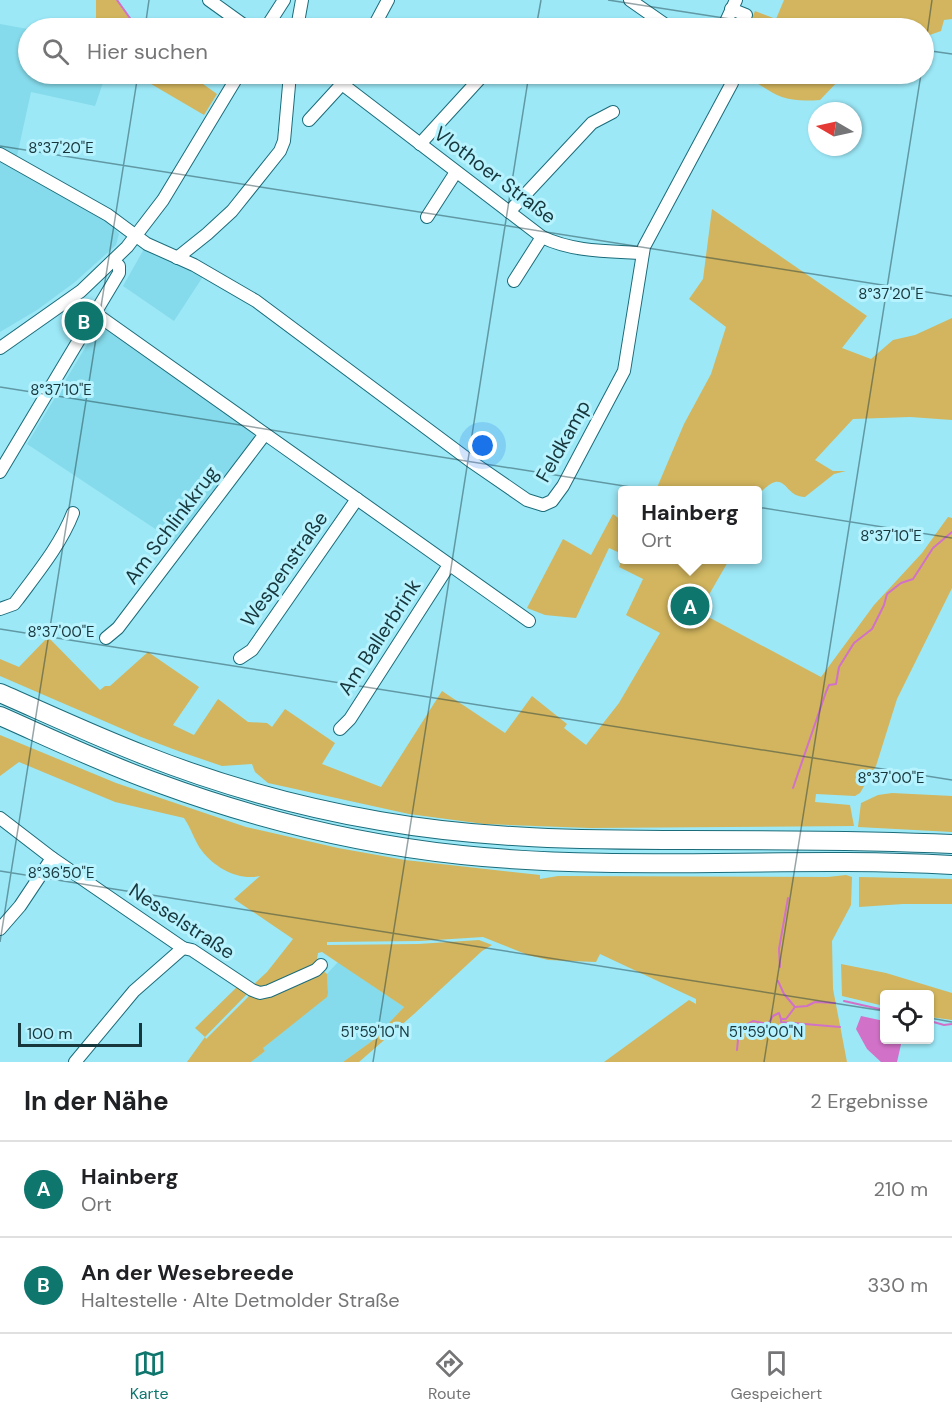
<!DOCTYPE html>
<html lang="de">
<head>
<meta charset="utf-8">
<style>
	:root { --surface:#fff; --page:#f6f6f6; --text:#202124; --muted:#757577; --line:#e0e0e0; --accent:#0f766e }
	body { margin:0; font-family:"DM Sans",sans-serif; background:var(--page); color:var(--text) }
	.controls { position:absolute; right:18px; bottom:18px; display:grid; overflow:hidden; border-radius:6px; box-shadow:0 2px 4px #0004 }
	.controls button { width:54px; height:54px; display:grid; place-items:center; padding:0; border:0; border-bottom:2px solid var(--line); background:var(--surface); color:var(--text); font:30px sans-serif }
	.compass { position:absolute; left:808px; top:102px; width:54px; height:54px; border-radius:50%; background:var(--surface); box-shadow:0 2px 4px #0004; rotate:279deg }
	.scale { position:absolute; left:18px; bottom:15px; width:124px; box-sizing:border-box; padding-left:6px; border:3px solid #18373d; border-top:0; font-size:16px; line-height:21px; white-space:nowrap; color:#18373d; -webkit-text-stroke:4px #b7f3fe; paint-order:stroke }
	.you { position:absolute; left:483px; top:446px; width:21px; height:21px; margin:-15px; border:4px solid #fff; border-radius:50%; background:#1a73e8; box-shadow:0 0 0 9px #1a73e833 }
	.badge { display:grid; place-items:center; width:39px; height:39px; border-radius:50%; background:var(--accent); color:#fff; font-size:20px; font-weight:700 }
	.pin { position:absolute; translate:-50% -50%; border:3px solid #fff; box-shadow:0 2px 6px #0006 }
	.popup { position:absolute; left:618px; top:486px; width:144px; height:78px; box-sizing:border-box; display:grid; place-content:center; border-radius:6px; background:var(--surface); filter:drop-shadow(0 2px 4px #0005); font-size:20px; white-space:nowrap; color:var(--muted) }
	.popup b { font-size:22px; color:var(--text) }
	.popup::after { content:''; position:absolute; left:50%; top:100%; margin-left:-12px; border:12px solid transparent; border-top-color:var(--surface) }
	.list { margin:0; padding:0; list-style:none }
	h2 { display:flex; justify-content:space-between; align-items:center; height:78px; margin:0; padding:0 24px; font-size:26px }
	h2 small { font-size:20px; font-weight:400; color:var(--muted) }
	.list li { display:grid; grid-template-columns:39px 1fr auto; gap:18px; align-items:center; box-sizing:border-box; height:96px; padding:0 24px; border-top:2px solid var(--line) }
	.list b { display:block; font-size:22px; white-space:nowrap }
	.list p { margin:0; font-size:20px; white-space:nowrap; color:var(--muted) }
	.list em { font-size:20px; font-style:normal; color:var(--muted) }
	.icon { flex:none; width:33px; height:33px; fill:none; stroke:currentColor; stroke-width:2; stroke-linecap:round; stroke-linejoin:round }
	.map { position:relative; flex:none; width:952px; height:1062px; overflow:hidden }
	.search { position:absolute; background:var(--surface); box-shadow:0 2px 4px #0004; left:18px; right:18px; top:18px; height:66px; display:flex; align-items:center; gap:15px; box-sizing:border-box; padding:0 21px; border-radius:33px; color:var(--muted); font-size:22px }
	.sheet { height:270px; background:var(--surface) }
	nav { display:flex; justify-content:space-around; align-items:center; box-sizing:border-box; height:84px; border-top:2px solid var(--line); background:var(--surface); font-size:16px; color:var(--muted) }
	nav a { display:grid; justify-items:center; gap:3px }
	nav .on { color:var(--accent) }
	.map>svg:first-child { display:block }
	.built { fill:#85dbeb }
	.green { fill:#d2b55e }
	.water { fill:#d271c8 }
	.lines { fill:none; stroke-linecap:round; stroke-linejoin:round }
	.stream { stroke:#d271c8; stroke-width:2 }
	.minor-casing { stroke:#1b6c7a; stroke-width:14 }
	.highway-casing { stroke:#1b6c7a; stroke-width:20 }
	.minor { stroke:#fff; stroke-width:12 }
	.highway { stroke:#fff; stroke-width:18 }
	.ticks { fill:none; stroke:#18373d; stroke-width:1.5; stroke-opacity:0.45 }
	.labels { text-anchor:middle; stroke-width:6; stroke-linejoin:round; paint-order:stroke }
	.street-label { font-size:20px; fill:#18373d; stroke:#b7f3fe }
	.ticks-label { font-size:15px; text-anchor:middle; fill:#18373d; stroke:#b7f3fe; stroke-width:6; stroke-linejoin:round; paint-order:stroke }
</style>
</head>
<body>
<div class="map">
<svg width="952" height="1062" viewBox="0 0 952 1062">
	<rect width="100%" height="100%" fill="#9ce8f7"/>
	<g class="built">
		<path d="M 0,24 L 28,29 L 28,74 L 106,74 L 95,106 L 31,92 L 17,156 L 0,148 Z"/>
		<path d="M 0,162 L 112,225 L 119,234 L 116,245 L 75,282 L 37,310 L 0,332 Z"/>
		<path d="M 144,249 L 204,275 L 174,321 L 123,286 Z"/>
		<path d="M 99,325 L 254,434 L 254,438 L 175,542 L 27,444 Z"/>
		<path d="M 338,962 L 404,1007 L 372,1041 L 343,1062 L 251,1062 L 265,1051 L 263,1048 L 328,993 L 327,974 Z"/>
	</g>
	<g class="green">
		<path d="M 96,0 L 117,0 L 136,28 L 103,28 L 96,23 Z"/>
		<path d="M 784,0 L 952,0 L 952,19 L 944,20 L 941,31 L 924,37 L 924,28 L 748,28 L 755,11 L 776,19 Z"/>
		<path d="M 134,74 L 189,74 L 217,94 L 204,115 Z"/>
		<path d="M 743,74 L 839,74 L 842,77 L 820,100 C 780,103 775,94 743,74 Z"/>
		<path d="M 712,209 L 867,316 L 842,348 L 871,359 L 893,340 L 915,335 L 952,318 L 952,420 L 910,417 L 853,419 L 815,460 L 833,471 L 846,471 L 834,474 L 805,497 C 782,497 787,464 758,495 L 758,490 L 656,490 L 684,424 L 711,374 L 726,327 L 689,299 L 703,279 Z"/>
		<path d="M 613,514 L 622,521 L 622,554 L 609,548 L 576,618 L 545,615 L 527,608 L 563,539 L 591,555 Z"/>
		<path d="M 948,517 L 952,518 L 952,588 L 897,699 L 876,766 L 860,793 L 855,796 L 816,794 L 815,802 L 850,805 L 854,826 L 590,828 L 484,824 L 409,814 L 268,783 L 255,772 L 252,764 L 222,766 L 181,752 L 141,737 L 0,676 L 0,659 L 19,667 L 48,637 L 100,690 L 105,686 L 110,686 L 148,652 L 199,687 L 173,725 L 194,735 L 218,699 L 248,722 L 267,723 L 272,727 L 285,709 L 335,743 L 322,764 L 381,787 L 442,691 L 505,733 L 532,696 L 567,724 L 564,728 L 586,745 L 619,703 L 660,633 L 626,615 L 643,579 L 619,567 L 622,559 L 729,560 L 699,612 L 821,677 L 874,605 L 922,553 Z"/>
		<path d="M 0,735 L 116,783 L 246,827 L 338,848 L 405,860 L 540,875 L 540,879 L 558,876 L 828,877 L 846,875 L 852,877 L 851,905 L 832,941 L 833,989 L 847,1062 L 604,1062 L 689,1000 L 696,1004 L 696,999 L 600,954 L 596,962 L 548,960 L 528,955 L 483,937 L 420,941 L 327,942 L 327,945 L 418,944 L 479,940 L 492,945 L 482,951 L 414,1014 L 359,1062 L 343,1062 L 372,1041 L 404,1007 L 322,952 L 318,953 L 316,965 L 260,989 L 253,985 L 267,972 L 293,939 L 234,899 L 260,876 C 239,881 215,868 202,851 C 195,842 191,828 184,818 L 115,802 L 19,762 L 0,776 Z"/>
		<path d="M 892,793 L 952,796 L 952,832 L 858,827 L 861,803 L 878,795 Z"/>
		<path d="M 859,877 L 952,879 L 952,904 L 903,904 L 859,907 Z"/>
		<path d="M 841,964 L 886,973 L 952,993 L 952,1020 L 930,1017 L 930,994 L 884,994 L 884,1006 L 842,996 Z"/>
		<path d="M 322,970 L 327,974 L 328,993 L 327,997 L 263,1048 L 265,1051 L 251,1062 L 187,1062 L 205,1037 L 195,1028 L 238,986 L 248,993 L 205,1037 L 206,1039 L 250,995 Z"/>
	</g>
	<path class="water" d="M 861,1016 L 884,1021 L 884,1040 L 902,1040 L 897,1062 L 881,1062 L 867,1049 L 856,1029 Z"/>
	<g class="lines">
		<g class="stream">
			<path d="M 117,0 L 137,28"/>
			<path d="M 189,74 L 201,82"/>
			<path d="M 793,788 L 826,692 L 829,685 L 836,684 L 839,667 L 854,643 L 872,629 L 884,605 L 887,594 L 901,583 L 913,579 L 933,548 L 952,532"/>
			<path d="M 780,967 L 779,949 L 788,898"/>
			<path d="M 778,981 L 784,994 L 795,1007"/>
			<path d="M 844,1001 L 884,1010"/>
			<path d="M 781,1019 L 781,1022 L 840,1027"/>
			<path d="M 930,1021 L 944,1025 L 952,1024"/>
			<path d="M 737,1050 L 738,1040 L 735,1031 L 753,1021 L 768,1024 L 773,1016 L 779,1013 L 781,1019 L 786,1019 L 795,1007 L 807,1006 L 815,1002 L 835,1003"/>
		</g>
		<defs>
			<g id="minor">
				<path d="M 209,0 L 248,28"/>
				<path d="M 630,0 L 670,28"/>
				<path d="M 731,9 L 746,15"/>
				<path d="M 724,26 L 736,0"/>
				<path d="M 266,28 L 284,0"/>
				<path d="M 297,28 L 302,0"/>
				<path d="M 373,28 L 388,0"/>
				<path d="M 342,84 L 542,237 C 573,252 608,251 642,253"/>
				<path d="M 309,120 L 342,84 L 348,74"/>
				<path d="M 420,144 L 484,74"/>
				<path d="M 0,154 L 108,215 L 147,244 L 194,265 L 256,301 L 469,460 L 527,500 L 543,505 L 552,501 L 563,486 L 624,371 L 644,247 L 732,83 L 731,74"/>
				<path d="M 509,212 L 592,123 L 613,112"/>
				<path d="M 427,217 L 456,172"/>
				<path d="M 177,258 L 207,234 L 232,211 L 280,151 L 284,141 L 290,74"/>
				<path d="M 514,281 L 542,237"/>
				<path d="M 96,314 L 529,621"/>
				<path d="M 0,348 L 81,291 L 127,247 L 163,200 L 239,74"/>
				<path d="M 0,472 L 119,273 L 119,266 L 114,261"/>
				<path d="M 0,609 L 14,604 L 18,599 C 38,572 61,544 73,513"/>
				<path d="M 106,638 L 118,628 L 265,434"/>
				<path d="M 240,658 L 252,650 L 357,499"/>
				<path d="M 340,729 L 350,719 L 449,565"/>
				<path d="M 0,818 L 52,858 L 183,948 L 192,950 L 252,990 L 260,993 L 269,991 L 316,970 L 321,965"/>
				<path d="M 0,929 L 20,906 L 52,858"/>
				<path d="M 75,1062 L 134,991 L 183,948"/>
			</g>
			<g id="highway">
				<path d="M 0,693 C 48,714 95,736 144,755 C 220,785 299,807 380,821 C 482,839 584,840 687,840 C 776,840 864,840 952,844"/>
				<path d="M 0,716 C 52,739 104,764 158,783 C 256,819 358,844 462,855 C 625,872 789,856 952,865"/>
			</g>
		</defs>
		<use href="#minor" class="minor-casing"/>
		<use href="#highway" class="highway-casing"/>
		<use href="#minor" class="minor"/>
		<use href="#highway" class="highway"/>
	</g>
	<path class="ticks" d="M 608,0 L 788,28M 145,28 L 149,0M 536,28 L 541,0M 924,50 L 952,54M 924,56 L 932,0M 0,146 L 952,296M 0,387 L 952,538M 0,629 L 952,780M 0,871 L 884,1011M 0,942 L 138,74M 930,1018 L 952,1022M 373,1062 L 529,74M 764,1062 L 921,74"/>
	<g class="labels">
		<g class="street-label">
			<text transform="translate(495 175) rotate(37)" y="7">Vlothoer Straße</text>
			<text transform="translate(563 441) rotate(-61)" y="7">Feldkamp</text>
			<text transform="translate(171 525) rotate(-53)" y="7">Am Schlinkkrug</text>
			<text transform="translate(284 569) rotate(-55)" y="7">Wespenstraße</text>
			<text transform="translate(379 637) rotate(-57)" y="7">Am Ballerbrink</text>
			<text transform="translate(182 921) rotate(33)" y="7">Nesselstraße</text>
		</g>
	</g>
	<g class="ticks-label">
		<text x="61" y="153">8°37'20"E</text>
		<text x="891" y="299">8°37'20"E</text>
		<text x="61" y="395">8°37'10"E</text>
		<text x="891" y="541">8°37'10"E</text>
		<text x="61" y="637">8°37'00"E</text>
		<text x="891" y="783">8°37'00"E</text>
		<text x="61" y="878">8°36'50"E</text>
		<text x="375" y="1037">51°59'10"N</text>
		<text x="766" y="1037">51°59'00"N</text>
	</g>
</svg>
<div class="controls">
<button><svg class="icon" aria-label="locate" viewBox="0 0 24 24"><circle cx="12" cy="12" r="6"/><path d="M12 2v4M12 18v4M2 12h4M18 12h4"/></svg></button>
</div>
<svg class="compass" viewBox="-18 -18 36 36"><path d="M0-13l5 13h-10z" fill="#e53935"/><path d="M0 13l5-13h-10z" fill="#757577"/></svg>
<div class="scale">100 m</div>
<div class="you"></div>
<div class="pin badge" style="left:690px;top:606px">A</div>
<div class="popup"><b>Hainberg</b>Ort</div>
<div class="pin badge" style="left:84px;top:321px">B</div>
<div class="search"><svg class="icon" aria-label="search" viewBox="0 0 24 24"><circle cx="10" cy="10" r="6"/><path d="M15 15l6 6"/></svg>Hier suchen</div>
</div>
<section class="sheet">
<h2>In der Nähe<small>2 Ergebnisse</small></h2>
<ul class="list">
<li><span class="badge">A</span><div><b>Hainberg</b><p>Ort</p></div><em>210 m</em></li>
<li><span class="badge">B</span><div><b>An der Wesebreede</b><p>Haltestelle · Alte Detmolder Straße</p></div><em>330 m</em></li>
</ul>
</section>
<nav>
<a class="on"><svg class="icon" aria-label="map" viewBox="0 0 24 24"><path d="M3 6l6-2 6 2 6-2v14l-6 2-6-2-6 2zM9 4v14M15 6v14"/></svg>Karte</a>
<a><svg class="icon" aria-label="directions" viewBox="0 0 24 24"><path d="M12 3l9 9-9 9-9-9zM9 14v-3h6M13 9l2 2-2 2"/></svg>Route</a>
<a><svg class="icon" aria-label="saved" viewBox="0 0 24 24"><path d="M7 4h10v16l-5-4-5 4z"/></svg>Gespeichert</a>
</nav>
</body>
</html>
